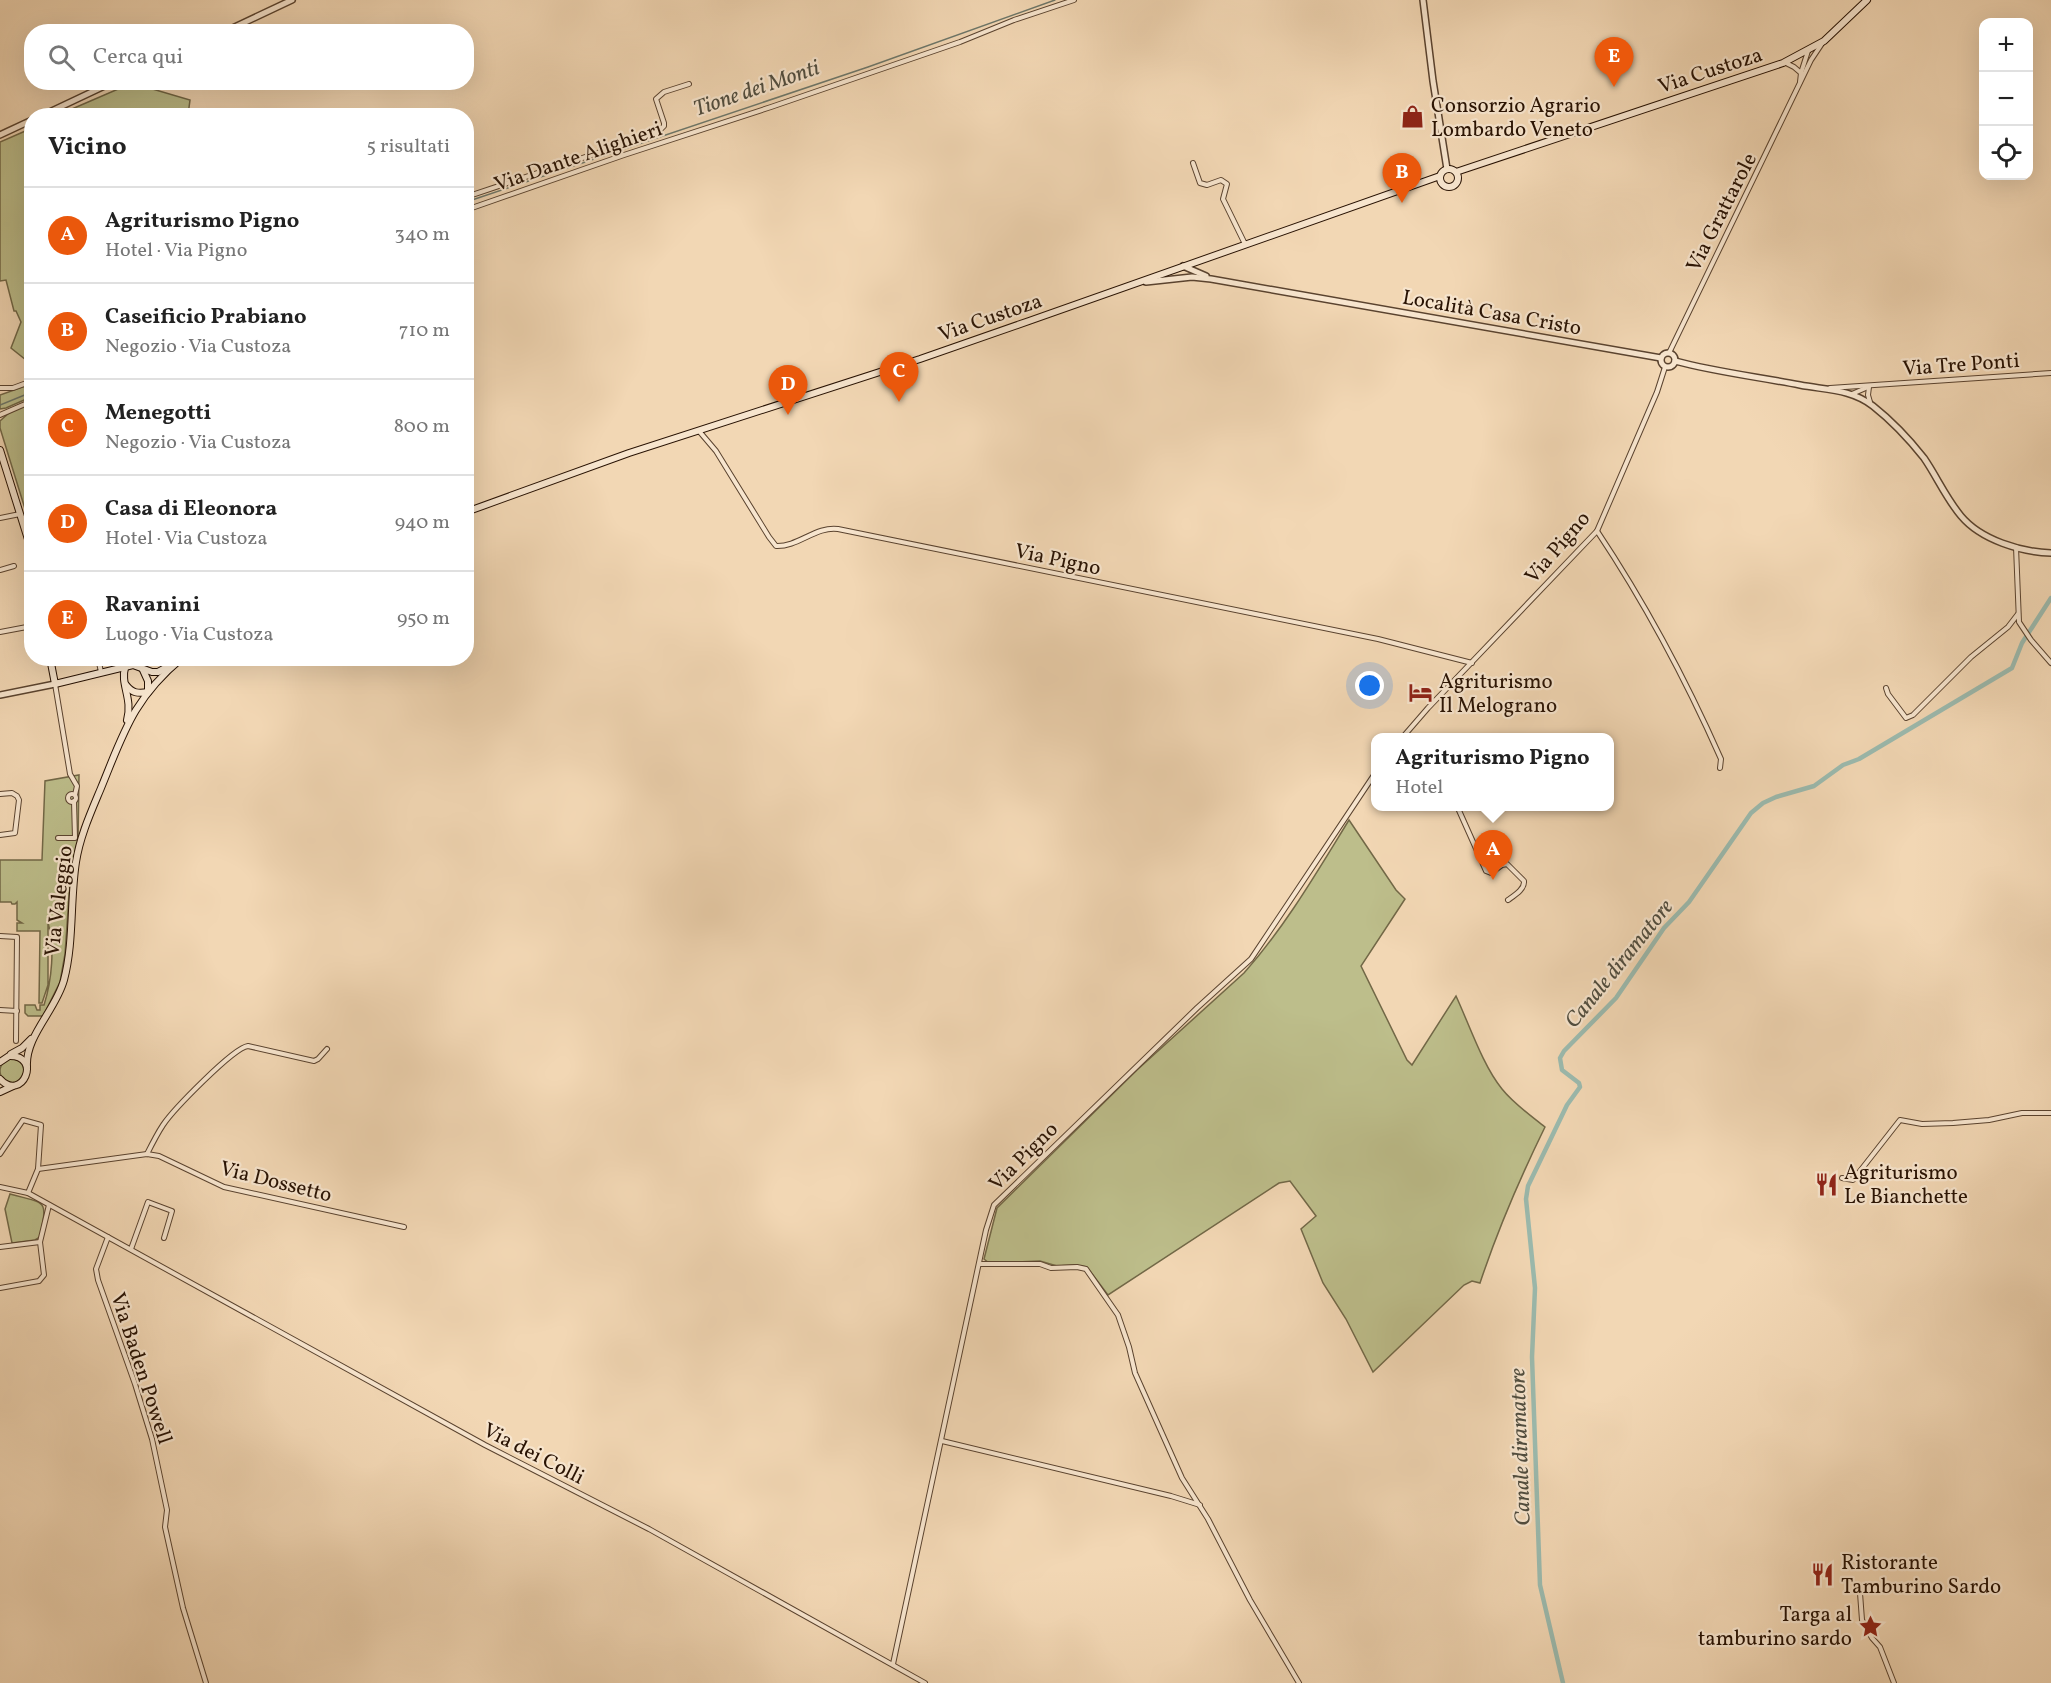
<!DOCTYPE html>
<html lang="it">
<head>
<meta charset="utf-8">
<style>
	:root { --surface:#fff; --page:#f6f6f6; --text:#222; --muted:#767676; --line:#e0e0e0; --accent:#ea580c }
	body { margin:0; font-family:Vollkorn,serif; background:var(--page); color:var(--text) }
	.controls { position:absolute; right:18px; top:18px; display:grid; overflow:hidden; border-radius:12px; box-shadow:0 6px 24px #0002 }
	.controls button { width:54px; height:54px; display:grid; place-items:center; padding:0; border:0; border-bottom:2px solid var(--line); background:var(--surface); color:var(--text); font:30px sans-serif }
	.you { position:absolute; left:1370px; top:686px; width:21px; height:21px; margin:-15px; border:4px solid #fff; border-radius:50%; background:#1a73e8; box-shadow:0 0 0 9px #1a73e833 }
	.badge { display:grid; place-items:center; width:39px; height:39px; border-radius:50%; background:var(--accent); color:#fff; font-size:20px; font-weight:700 }
	.pin { position:absolute; translate:-50% -50px; filter:drop-shadow(0 2px 3px #0008) }
	.pin::after { content:''; position:absolute; top:32px; width:21px; height:18px; background:inherit; clip-path:polygon(0 0,100% 0,50% 100%) }
	.popup { position:absolute; left:1371px; top:733px; width:243px; height:78px; box-sizing:border-box; display:grid; place-content:center; border-radius:12px; background:var(--surface); filter:drop-shadow(0 2px 4px #0005); font-size:20px; white-space:nowrap; color:var(--muted) }
	.popup b { font-size:22px; color:var(--text) }
	.popup::after { content:''; position:absolute; left:50%; top:100%; margin-left:-12px; border:12px solid transparent; border-top-color:var(--surface) }
	.list { margin:0; padding:0; list-style:none }
	h2 { display:flex; justify-content:space-between; align-items:center; height:78px; margin:0; padding:0 24px; font-size:26px }
	h2 small { font-size:20px; font-weight:400; color:var(--muted) }
	.list li { display:grid; grid-template-columns:39px 1fr auto; gap:18px; align-items:center; box-sizing:border-box; height:96px; padding:0 24px; border-top:2px solid var(--line) }
	.list b { display:block; font-size:22px; white-space:nowrap }
	.list p { margin:0; font-size:20px; white-space:nowrap; color:var(--muted) }
	.list em { font-size:20px; font-style:normal; color:var(--muted) }
	.icon { flex:none; width:33px; height:33px; fill:none; stroke:currentColor; stroke-width:2; stroke-linecap:round; stroke-linejoin:round }
	.map { position:relative; flex:none; width:2051px; height:1683px; overflow:hidden }
	.search { position:absolute; background:var(--surface); box-shadow:0 6px 24px #0002; left:24px; top:24px; width:450px; height:66px; display:flex; align-items:center; gap:15px; box-sizing:border-box; padding:0 21px; border-radius:24px; color:var(--muted); font-size:22px }
	.panel { position:absolute; background:var(--surface); box-shadow:0 6px 24px #0002; left:24px; top:108px; width:450px; height:558px; border-radius:24px }
	.map>svg:first-child { display:block }
	.green { fill:#bdbe8b; stroke:#726847; stroke-width:1.5 }
	.lines { fill:none; stroke-linecap:round; stroke-linejoin:round }
	.stream { stroke:#6d776a; stroke-width:1.5 }
	.canal { stroke:#9bbaae; stroke-width:4.5 }
	.minor-casing { stroke:#5a432f; stroke-width:6 }
	.tertiary-casing { stroke:#5a432f; stroke-width:8 }
	.secondary-casing { stroke:#281203; stroke-width:8 }
	.minor { stroke:#f7e5ce; stroke-width:4 }
	.tertiary { stroke:#f7e5ce; stroke-width:5 }
	.secondary { stroke:#f7e5ce; stroke-width:6 }
	.labels { text-anchor:middle; stroke-width:4.5; stroke-linejoin:round; paint-order:stroke }
	.street-label { font-size:21px; fill:#281203; stroke:#f7e5ce }
	.poi-label { font-size:21px; fill:#281203; stroke:#f7e5ce; text-anchor:start }
	.water-label { font-size:22px; font-style:italic; fill:#504d3f; stroke:#f7e5ce }
</style>
</head>
<body>
<div class="map">
<svg width="2051" height="1683" viewBox="0 0 2051 1683">
	<rect width="100%" height="100%" fill="#f2d7b4"/>
	<filter id="stains"><feTurbulence type="fractalNoise" baseFrequency=".00333" numOctaves="4"/><feColorMatrix values="0 0 0 0 .2 0 0 0 0 .09 0 0 0 0 .02 0 0 0 .5 -.17"/></filter>
	<radialGradient id="worn" r=".72"><stop offset=".6" stop-color="#630" stop-opacity="0"/><stop offset="1" stop-color="#630" stop-opacity=".3"/></radialGradient>
	<g class="green">
		<path d="M 132,83 L 190,100 L 188,115 L 58,115 Z"/>
		<path d="M 30,129 L 32,131 L 31,364 L 11,348 L 21,322 L 16,311 L 14,311 L 6,280 L 0,281 L 0,142 Z"/>
		<path d="M 31,384 L 31,397 L 6,408 L 0,409 L 0,395 Z"/>
		<path d="M 31,402 L 31,525 L 30,525 L 0,428 L 0,421 L 9,413 Z"/>
		<path d="M 79,775 L 78,841 L 71,868 L 65,954 L 60,982 L 43,1016 L 28,1016 L 25,1013 L 25,1005 L 35,1005 L 37,1010 L 40,1010 L 40,1005 L 44,1005 C 52,980 55,946 48,923 L 48,985 L 42,1003 L 39,1003 L 40,931 L 17,931 L 17,923 L 22,923 L 17,920 L 17,902 L 15,904 L 12,904 L 11,902 L 0,902 L 0,860 L 42,860 L 45,781 Z"/>
		<path d="M 1349,820 L 1396,890 L 1405,899 L 1361,966 L 1407,1060 L 1412,1065 L 1456,996 C 1469,1024 1483,1066 1502,1089 C 1514,1104 1530,1115 1545,1127 C 1520,1178 1498,1229 1480,1283 L 1472,1281 L 1464,1285 L 1373,1372 L 1346,1319 L 1323,1283 L 1301,1229 L 1316,1216 L 1290,1181 L 1279,1183 L 1108,1295 L 1087,1267 L 1074,1265 L 1057,1266 L 1040,1261 L 989,1263 L 984,1259 L 997,1208 L 1137,1070 L 1244,973 C 1285,927 1317,872 1349,820 Z"/>
		<circle cx="12" cy="1071" r="12"/>
		<path d="M 10,1194 C 46,1204 48,1198 40,1237 L 35,1240 L 12,1243 L 5,1209 Z"/>
	</g>
	<g class="lines">
		<g class="stream">
			<path d="M 466,202 L 868,67 L 1055,0"/>
			<path d="M 0,405 L 32,392"/>
		</g>
		<path class="canal" d="M 1563,1683 L 1540,1585 L 1532,1357 L 1535,1288 L 1526,1199 L 1528,1186 L 1567,1105 L 1580,1087 L 1579,1083 L 1562,1070 L 1560,1058 L 1564,1051 L 1616,998 L 1664,928 L 1689,902 L 1751,813 L 1763,803 L 1776,797 L 1814,786 L 1843,765 L 1859,759 L 2012,668 L 2022,643 L 2051,598"/>
		<defs>
			<g id="minor">
				<path d="M 1786,63 L 1794,67 L 1801,73"/>
				<path d="M 1800,82 L 1801,73 L 1808,51"/>
				<path d="M 1193,163 L 1200,183 L 1207,185 L 1221,180 L 1227,184 L 1223,199 L 1245,244"/>
				<path d="M 466,197 L 657,133 L 664,126 L 664,123 L 656,99 L 664,92 L 689,84"/>
				<path d="M 466,210 L 624,155 L 771,107 L 960,42 L 1014,20 L 1074,0"/>
				<path d="M 1669,353 L 1811,60 L 1823,42"/>
				<path d="M 1869,387 L 1868,395 L 1870,402"/>
				<path d="M 0,388 L 13,388 L 32,381"/>
				<path d="M 1830,388 L 2051,373"/>
				<path d="M 1852,394 L 1868,387"/>
				<path d="M 0,415 L 32,401"/>
				<path d="M 699,431 L 716,451 L 769,537 L 776,546 C 798,547 816,526 838,529 L 1378,639 L 1472,663"/>
				<path d="M 0,518 L 20,514"/>
				<path d="M 1597,531 C 1645,603 1686,680 1721,759 L 1720,768"/>
				<path d="M 2016,547 L 2019,622 L 2031,640 L 2051,663"/>
				<path d="M 0,570 L 14,566"/>
				<path d="M 0,632 L 32,626"/>
				<path d="M 98,658 L 101,672"/>
				<path d="M 137,666 L 146,658"/>
				<path d="M 55,684 L 70,774 L 77,786 L 75,795"/>
				<path d="M 1886,688 L 1888,694 L 1906,718 L 1913,715 L 1971,657 L 2008,627 L 2018,614"/>
				<path d="M 1402,738 L 1428,708 L 1597,531 L 1657,392 L 1665,367"/>
				<path d="M 0,794 L 12,793 L 17,796 L 19,800 L 15,833 L 0,835"/>
				<circle cx="72" cy="798" r="4"/>
				<path d="M 1457,806 L 1486,871 L 1491,873 L 1502,865 L 1507,864 L 1524,881 C 1525,889 1515,895 1508,900"/>
				<path d="M 58,838 L 75,838 L 74,801"/>
				<path d="M 0,936 L 17,937 L 16,1041"/>
				<path d="M 0,1010 L 17,1011"/>
				<path d="M 0,1154 L 23,1120 L 41,1125 L 38,1169 L 28,1193"/>
				<path d="M 147,1154 C 152,1144 157,1134 163,1125 C 173,1110 233,1048 248,1046 L 314,1061 L 318,1059 L 327,1049"/>
				<path d="M 38,1169 L 147,1154 L 159,1156 L 224,1187 L 404,1227"/>
				<path d="M 1842,1178 L 1853,1180 L 1900,1120 L 1922,1124 L 1953,1123 L 1989,1120 L 2022,1113 L 2051,1113"/>
				<path d="M 0,1187 L 28,1193 L 485,1445 L 649,1529 L 925,1683"/>
				<path d="M 108,1237 L 96,1269 L 98,1280 L 135,1384 L 152,1439 L 167,1510 L 165,1527 L 183,1608 L 206,1683"/>
				<path d="M 0,1247 L 40,1242"/>
				<path d="M 131,1249 L 148,1202 L 172,1211 L 164,1238"/>
				<path d="M 979,1264 L 1040,1264 L 1051,1268 L 1077,1267 L 1086,1269 L 1118,1315 L 1129,1347 L 1135,1373 L 1182,1478 L 1208,1519 L 1250,1600 L 1299,1683"/>
				<path d="M 0,1288 L 39,1281 L 44,1275 L 40,1242 L 49,1205"/>
				<path d="M 942,1441 L 1171,1496 L 1200,1505"/>
				<path d="M 1860,1593 L 1862,1620 L 1872,1638 L 1880,1647 L 1894,1683"/>
				<path d="M 893,1664 L 986,1230 L 994,1205 L 1197,1008 L 1251,959 L 1376,772"/>
			</g>
			<g id="tertiary">
				<path d="M 1423,0 L 1433,81 L 1447,169"/>
				<path d="M 224,32 L 292,0"/>
				<path d="M 41,116 L 113,82"/>
				<path d="M 0,135 L 32,120"/>
				<path d="M 1183,266 L 1206,276"/>
				<path d="M 1146,282 L 1192,277 L 1211,279 L 1661,358"/>
				<circle cx="1668" cy="360" r="7"/>
				<path d="M 1675,361 C 1716,372 1759,377 1800,385 C 1826,390 1851,389 1873,406 C 1892,421 1909,439 1924,458 C 1937,477 1946,498 1961,516 C 1981,540 2021,552 2051,553"/>
				<path d="M 0,695 L 55,684"/>
			</g>
			<g id="secondary">
				<circle cx="1449" cy="178" r="9"/>
				<path d="M 1456,172 L 1783,63 L 1824,41 L 1867,0"/>
				<path d="M 0,450 L 32,552"/>
				<path d="M 466,512 L 629,453 L 920,359 L 1029,321 L 1440,176"/>
				<path d="M 50,658 L 55,684 L 133,665 L 152,672 L 158,672 L 169,666"/>
				<path d="M 125,668 C 120,684 133,699 127,720"/>
				<path d="M 143,670 L 148,681 L 148,691"/>
				<path d="M 126,685 C 132,693 138,694 148,692"/>
				<path d="M 11,1054 L 22,1048 L 31,1039"/>
				<path d="M 0,1062 L 9,1056 C 43,1055 22,1103 0,1079"/>
				<path d="M 27,1067 C 25,1036 56,1010 64,980 C 74,942 70,901 76,862 C 80,836 91,812 101,788 C 124,732 133,699 182,658"/>
				<path d="M 0,1092 L 13,1086"/>
			</g>
		</defs>
		<use href="#minor" class="minor-casing"/>
		<use href="#tertiary" class="tertiary-casing"/>
		<use href="#secondary" class="secondary-casing"/>
		<use href="#minor" class="minor"/>
		<use href="#tertiary" class="tertiary"/>
		<use href="#secondary" class="secondary"/>
	</g>
	<defs>
		<symbol id="shop-bare" viewBox="-9 -9 18 18"><path d="M-5-2.5h2.3a2.7 3.5 0 0 1 5.4 0H5L5.5 6h-11ZM-1.5-2.5h3a1.5 2.3 0 0 0-3 0Z" fill="#8f2418" stroke="#f7e5ce" stroke-width="2.5" paint-order="stroke"/></symbol>
		<symbol id="hotel-bare" viewBox="-9 -9 18 18"><path d="M-6-4.5h1.5V1H6V5H4.5V3h-9V5H-6ZM-4 0a1.8 1.8 0 1 1 3.6 0ZM.5 0V-2.5h3Q6-2.5 6 0Z" fill="#8f2418" stroke="#f7e5ce" stroke-width="2.5" paint-order="stroke"/></symbol>
		<symbol id="restaurant-bare" viewBox="-9 -9 18 18"><path d="M-5-6h1v4h1v-4h1v4h1v-4h1v5L-1.5 .5V6h-2V.5L-5-1ZM5-6V6H3V1.5H1.5Q1.5-4 5-6Z" fill="#8f2418" stroke="#f7e5ce" stroke-width="2.5" paint-order="stroke"/></symbol>
		<symbol id="sight-bare" viewBox="-9 -9 18 18"><path d="M0-6L1.8-2.2L6-1.7L2.9 1.2L3.7 5.4L0 3.3L-3.7 5.4L-2.9 1.2L-6-1.7L-1.8-2.2Z" fill="#8f2418" stroke="#f7e5ce" stroke-width="2.5" paint-order="stroke"/></symbol>
	</defs>
	<g fill-rule="evenodd">
		<use href="#shop-bare" x="1396" y="100" width="33" height="33"/>
		<use href="#hotel-bare" x="1404" y="676" width="33" height="33"/>
		<use href="#restaurant-bare" x="1810" y="1168" width="33" height="33"/>
		<use href="#restaurant-bare" x="1806" y="1558" width="33" height="33"/>
		<use href="#sight-bare" x="1854" y="1610" width="33" height="33"/>
	</g>
	<g class="labels">
		<g class="street-label">
			<text transform="translate(1710 70) rotate(-18)" y="7">Via Custoza</text>
			<text transform="translate(578 156) rotate(-19)" y="7">Via Dante Alighieri</text>
			<text transform="translate(1721 212) rotate(-63)" y="7">Via Grattarole</text>
			<text transform="translate(1492 312) rotate(10)" y="7">Località Casa Cristo</text>
			<text transform="translate(990 317) rotate(-19)" y="7">Via Custoza</text>
			<text transform="translate(1961 364) rotate(-4)" y="7">Via Tre Ponti</text>
			<text transform="translate(1557 547) rotate(-49)" y="7">Via Pigno</text>
			<text transform="translate(1058 559) rotate(12)" y="7">Via Pigno</text>
			<text transform="translate(58 901) rotate(-83)" y="7">Via Valeggio</text>
			<text transform="translate(1023 1156) rotate(-45)" y="7">Via Pigno</text>
			<text transform="translate(276 1181) rotate(14)" y="7">Via Dossetto</text>
			<text transform="translate(142 1368) rotate(72)" y="7">Via Baden Powell</text>
			<text transform="translate(534 1453) rotate(27)" y="7">Via dei Colli</text>
		</g>
		<g class="poi-label">
			<text x="1431" y="112">Consorzio Agrario<tspan x="1431" dy="24">Lombardo Veneto</tspan></text>
			<text x="1439" y="688">Agriturismo<tspan x="1439" dy="24">Il Melograno</tspan></text>
			<text x="1844" y="1179">Agriturismo<tspan x="1844" dy="24">Le Bianchette</tspan></text>
			<text x="1841" y="1569">Ristorante<tspan x="1841" dy="24">Tamburino Sardo</tspan></text>
			<text x="1852" y="1621" text-anchor="end">Targa al<tspan x="1852" dy="24">tamburino sardo</tspan></text>
		</g>
		<g class="water-label">
			<text transform="translate(756 87) rotate(-19)" y="8">Tione dei Monti</text>
			<text transform="translate(1618 963) rotate(-51)" y="8">Canale diramatore</text>
			<text transform="translate(1519 1447) rotate(-92)" y="8">Canale diramatore</text>
		</g>
	</g>
	<rect width="100%" height="100%" filter="url(#stains)"/>
	<rect width="100%" height="100%" fill="url(#worn)"/>
</svg>
<div class="controls">
<button>+</button>
<button>−</button>
<button><svg class="icon" aria-label="locate" viewBox="0 0 24 24"><circle cx="12" cy="12" r="6"/><path d="M12 2v4M12 18v4M2 12h4M18 12h4"/></svg></button>
</div>
<div class="you"></div>
<div class="pin badge" style="left:1493px;top:880px">A</div>
<div class="popup"><b>Agriturismo Pigno</b>Hotel</div>
<div class="pin badge" style="left:1402px;top:203px">B</div>
<div class="pin badge" style="left:899px;top:402px">C</div>
<div class="pin badge" style="left:788px;top:415px">D</div>
<div class="pin badge" style="left:1614px;top:87px">E</div>
<div class="search"><svg class="icon" aria-label="search" viewBox="0 0 24 24"><circle cx="10" cy="10" r="6"/><path d="M15 15l6 6"/></svg>Cerca qui</div>
<section class="panel">
<h2>Vicino<small>5 risultati</small></h2>
<ul class="list">
<li><span class="badge">A</span><div><b>Agriturismo Pigno</b><p>Hotel · Via Pigno</p></div><em>340 m</em></li>
<li><span class="badge">B</span><div><b>Caseificio Prabiano</b><p>Negozio · Via Custoza</p></div><em>710 m</em></li>
<li><span class="badge">C</span><div><b>Menegotti</b><p>Negozio · Via Custoza</p></div><em>800 m</em></li>
<li><span class="badge">D</span><div><b>Casa di Eleonora</b><p>Hotel · Via Custoza</p></div><em>940 m</em></li>
<li><span class="badge">E</span><div><b>Ravanini</b><p>Luogo · Via Custoza</p></div><em>950 m</em></li>
</ul>
</section>
</div>
</body>
</html>
